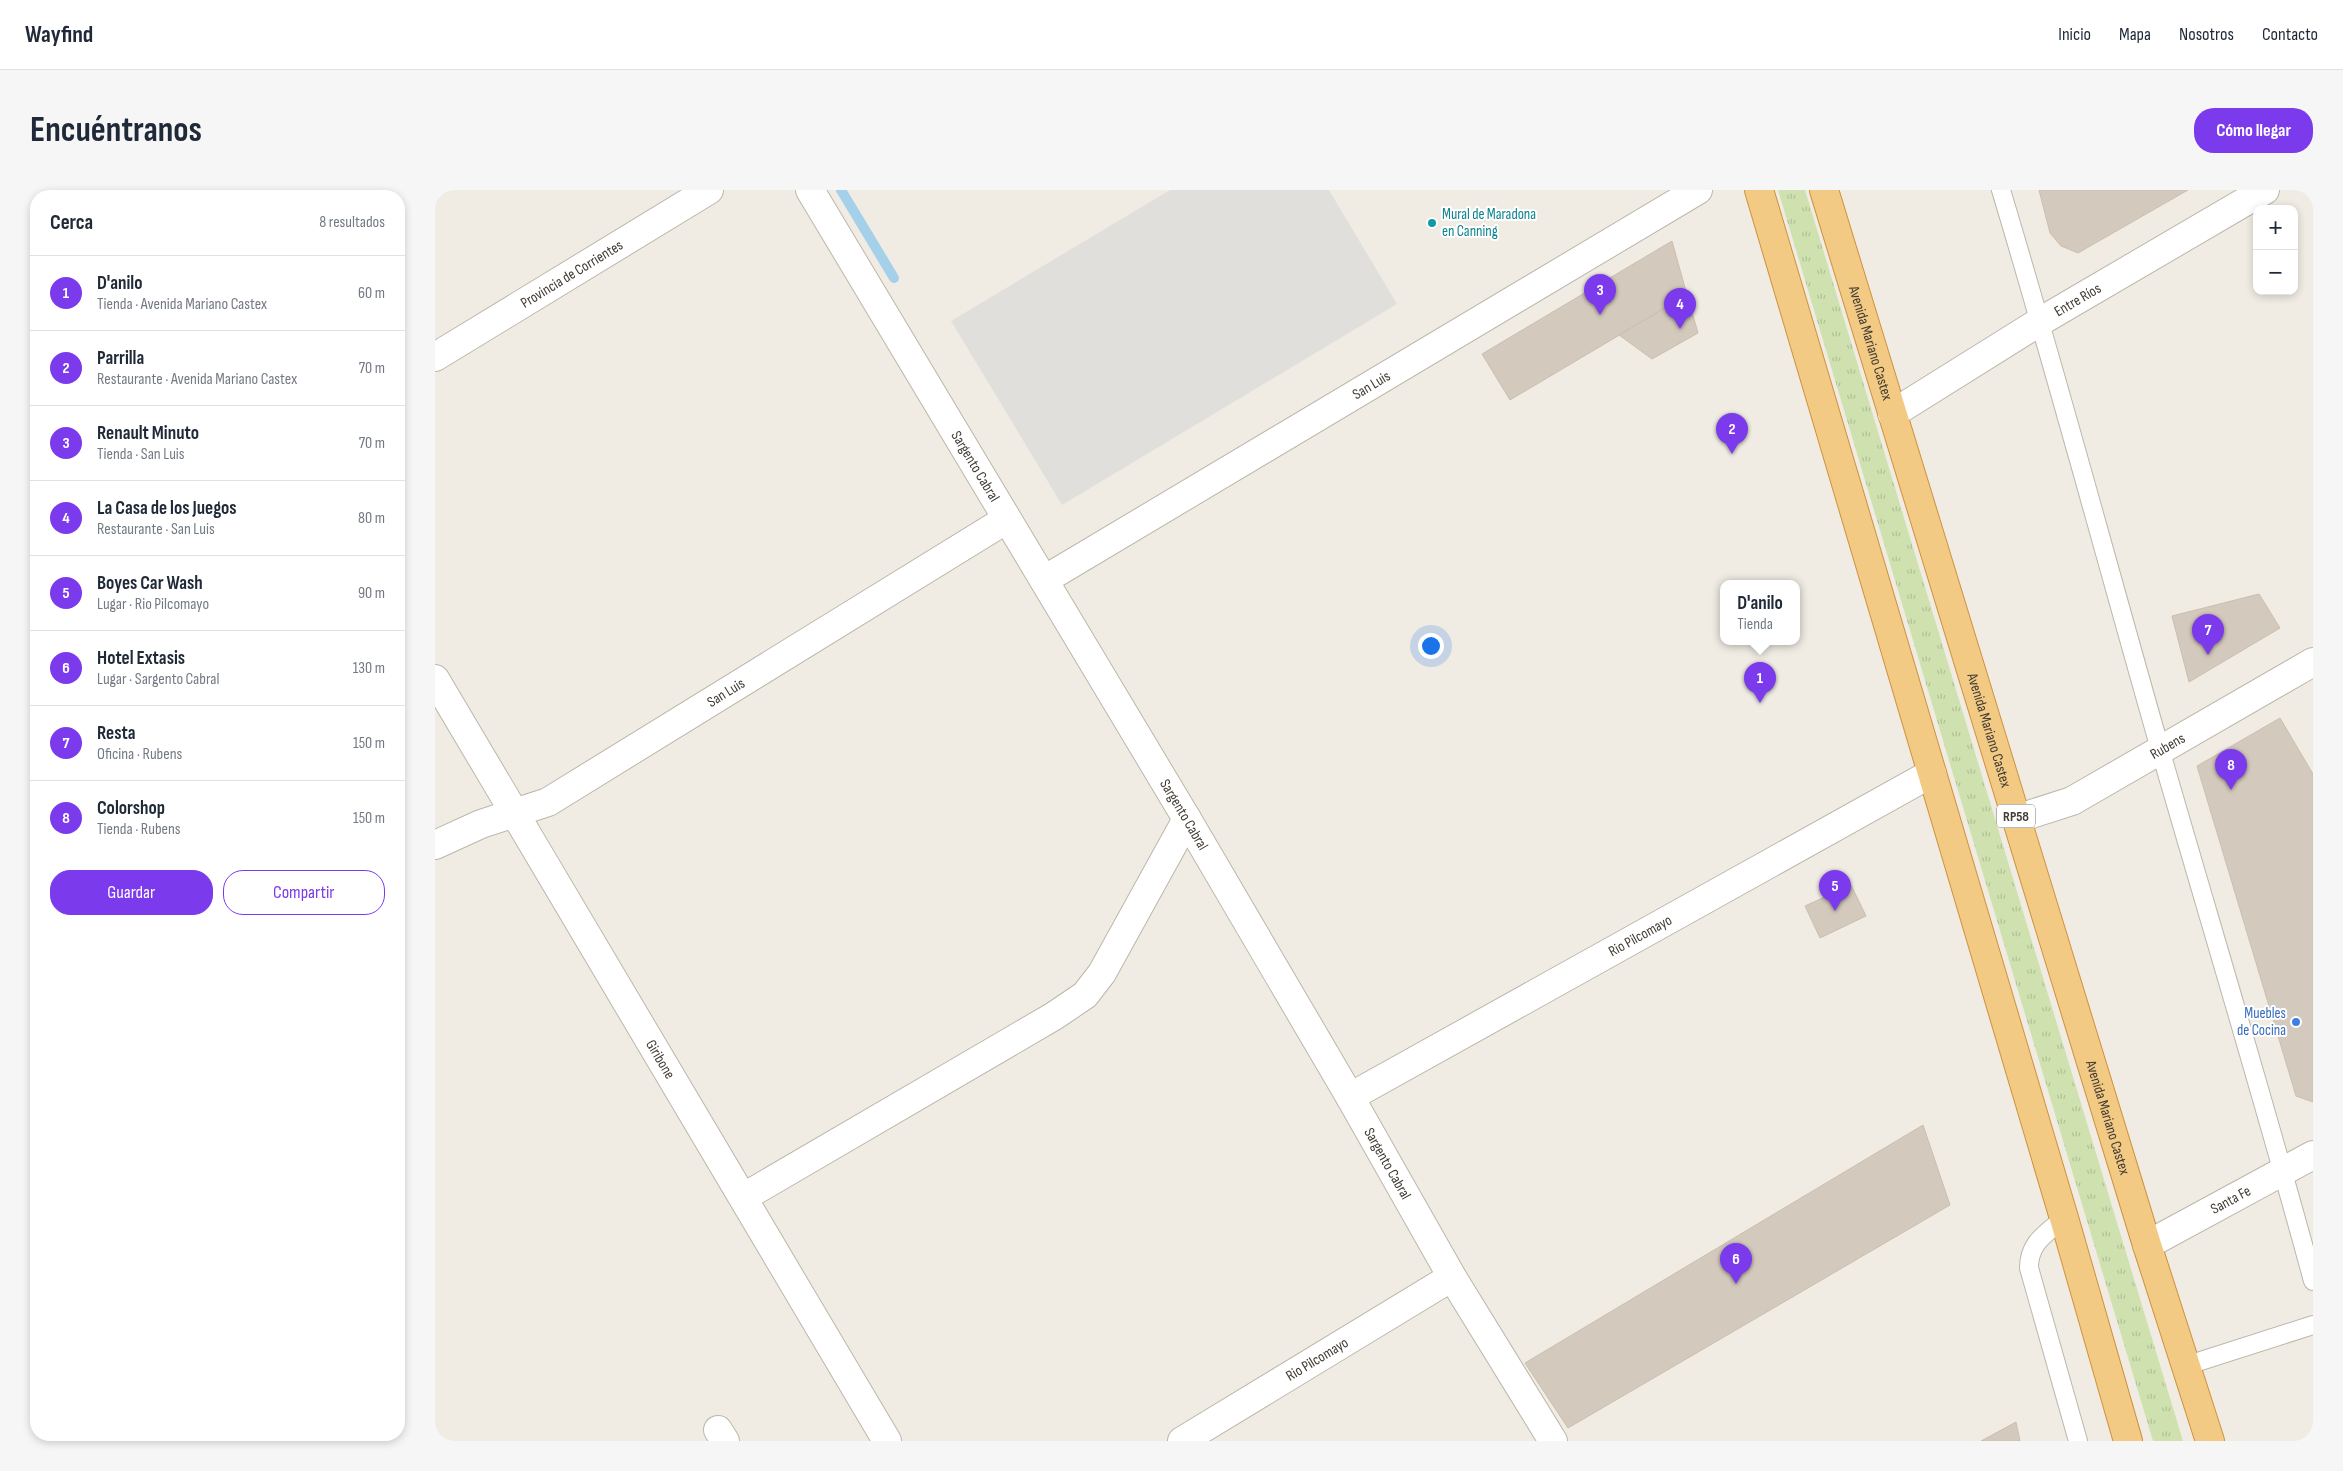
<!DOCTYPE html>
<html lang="es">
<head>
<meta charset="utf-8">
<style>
	:root { --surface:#fff; --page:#f6f6f7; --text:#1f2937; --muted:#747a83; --line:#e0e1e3; --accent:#7c3aed }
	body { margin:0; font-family:"Sofia Sans Condensed",sans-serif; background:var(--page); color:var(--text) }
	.controls { position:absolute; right:15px; top:15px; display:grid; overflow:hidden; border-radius:10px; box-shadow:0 2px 8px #0003 }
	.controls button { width:45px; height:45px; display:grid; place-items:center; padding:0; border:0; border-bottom:1px solid var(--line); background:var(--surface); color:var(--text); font:25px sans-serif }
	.you { position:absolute; left:995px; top:455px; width:18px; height:18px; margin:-12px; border:4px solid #fff; border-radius:50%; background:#1a73e8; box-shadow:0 0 0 8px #1a73e833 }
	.badge { display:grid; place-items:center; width:32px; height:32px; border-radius:50%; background:var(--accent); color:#fff; font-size:16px; font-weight:700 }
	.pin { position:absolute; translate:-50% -41px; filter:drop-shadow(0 1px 2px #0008) }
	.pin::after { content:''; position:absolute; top:26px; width:18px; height:15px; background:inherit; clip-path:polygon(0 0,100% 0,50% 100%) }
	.popup { position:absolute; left:1285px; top:390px; width:80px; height:65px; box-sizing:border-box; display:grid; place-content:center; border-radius:10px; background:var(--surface); filter:drop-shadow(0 1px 4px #0005); font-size:16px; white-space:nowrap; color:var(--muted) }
	.popup b { font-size:19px; color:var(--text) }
	.popup::after { content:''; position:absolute; left:50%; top:100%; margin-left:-10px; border:10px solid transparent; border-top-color:var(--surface) }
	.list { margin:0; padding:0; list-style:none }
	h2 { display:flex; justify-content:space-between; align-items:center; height:65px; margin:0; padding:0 20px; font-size:21px }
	h2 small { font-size:16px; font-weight:400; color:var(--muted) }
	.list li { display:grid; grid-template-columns:32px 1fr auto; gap:15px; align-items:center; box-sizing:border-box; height:75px; padding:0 20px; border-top:1px solid var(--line) }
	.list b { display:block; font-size:19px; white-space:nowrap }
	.list p { margin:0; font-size:16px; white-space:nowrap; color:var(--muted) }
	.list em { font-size:16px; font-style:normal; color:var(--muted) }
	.actions { display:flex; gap:10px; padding:15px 20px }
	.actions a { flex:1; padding:11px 0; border:1px solid var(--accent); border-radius:20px; text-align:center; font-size:18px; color:var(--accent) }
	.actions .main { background:var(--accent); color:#fff }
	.map { position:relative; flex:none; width:1878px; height:1251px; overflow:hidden; border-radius:20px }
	header { display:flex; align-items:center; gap:30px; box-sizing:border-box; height:70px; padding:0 25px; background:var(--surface); border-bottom:1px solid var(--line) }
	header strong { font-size:24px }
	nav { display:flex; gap:28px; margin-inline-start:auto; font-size:18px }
	.intro { display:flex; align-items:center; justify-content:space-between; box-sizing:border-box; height:120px; padding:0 30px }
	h1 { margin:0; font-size:35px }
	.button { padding:12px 22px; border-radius:20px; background:var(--accent); color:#fff; font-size:18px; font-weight:700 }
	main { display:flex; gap:30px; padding:0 30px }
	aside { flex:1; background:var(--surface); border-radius:20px; box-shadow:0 2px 8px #0003 }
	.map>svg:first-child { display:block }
	.grass { fill:url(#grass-tufts) }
	.parking { fill:#e1dfdc }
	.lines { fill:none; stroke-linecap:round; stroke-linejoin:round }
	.stream { stroke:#a4d0e9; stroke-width:10 }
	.building { fill:#d4c9bd; stroke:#cbbeae }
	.service-casing { stroke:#bdb6aa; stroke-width:20 }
	.minor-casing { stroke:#bdb6aa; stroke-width:30 }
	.trunk-casing { stroke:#ce923f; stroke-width:30 }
	.service { stroke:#fff; stroke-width:18 }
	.minor { stroke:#fff; stroke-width:28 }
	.trunk { stroke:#f3ca83; stroke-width:28 }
	.culture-dot { fill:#0f9aa8; stroke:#fff; stroke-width:2 }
	.shop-dot { fill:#3f7fe0; stroke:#fff; stroke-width:2 }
	.labels { text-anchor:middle; stroke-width:4; stroke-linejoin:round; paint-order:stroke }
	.shield { fill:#fff; stroke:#7a7671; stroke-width:1 }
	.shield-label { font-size:14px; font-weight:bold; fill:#413c34 }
	.culture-label { font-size:15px; fill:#0d838f; stroke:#fff; text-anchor:start }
	.street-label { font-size:15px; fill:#413c34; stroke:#fff }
	.shop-label { font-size:15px; fill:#366cbe; stroke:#fff; text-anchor:end }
</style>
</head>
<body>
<header>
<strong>Wayfind</strong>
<nav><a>Inicio</a><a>Mapa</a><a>Nosotros</a><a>Contacto</a></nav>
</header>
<div class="intro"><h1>Encuéntranos</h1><a class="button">Cómo llegar</a></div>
<main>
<aside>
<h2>Cerca<small>8 resultados</small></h2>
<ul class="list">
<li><span class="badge">1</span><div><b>D'anilo</b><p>Tienda · Avenida Mariano Castex</p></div><em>60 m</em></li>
<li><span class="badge">2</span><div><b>Parrilla</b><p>Restaurante · Avenida Mariano Castex</p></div><em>70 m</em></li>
<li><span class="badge">3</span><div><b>Renault Minuto</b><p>Tienda · San Luis</p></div><em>70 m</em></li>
<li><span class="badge">4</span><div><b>La Casa de los Juegos</b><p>Restaurante · San Luis</p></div><em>80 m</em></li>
<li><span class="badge">5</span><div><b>Boyes Car Wash</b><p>Lugar · Rio Pilcomayo</p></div><em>90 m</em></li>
<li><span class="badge">6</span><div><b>Hotel Extasis</b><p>Lugar · Sargento Cabral</p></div><em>130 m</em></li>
<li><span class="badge">7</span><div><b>Resta</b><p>Oficina · Rubens</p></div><em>150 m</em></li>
<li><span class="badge">8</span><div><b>Colorshop</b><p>Tienda · Rubens</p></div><em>150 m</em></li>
</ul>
<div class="actions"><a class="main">Guardar</a><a>Compartir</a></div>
</aside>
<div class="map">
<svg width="1878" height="1251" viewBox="0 0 1878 1251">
	<defs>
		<pattern id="grass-tufts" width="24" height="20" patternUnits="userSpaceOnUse" patternTransform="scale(1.25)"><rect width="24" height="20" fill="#cee1af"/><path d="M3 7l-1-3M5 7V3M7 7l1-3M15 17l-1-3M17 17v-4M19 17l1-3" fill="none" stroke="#b2c297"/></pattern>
	</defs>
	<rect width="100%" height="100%" fill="#f0ece4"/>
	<path class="grass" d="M 1343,0 L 1370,0 L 1748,1251 L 1718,1251 Z"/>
	<path class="parking" d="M 735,0 L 894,0 L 962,114 L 627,315 L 516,131 Z"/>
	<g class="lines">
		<path class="stream" d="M 406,0 L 459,88"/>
	</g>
	<g class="building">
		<path d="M 1604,0 L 1753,0 L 1643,63 L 1626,56 L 1615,43 Z"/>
		<path d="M 1237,51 L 1252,105 L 1075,210 L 1047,164 Z"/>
		<path d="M 1252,105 L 1263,143 L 1217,169 L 1184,145 Z"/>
		<path d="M 1824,404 L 1845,438 L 1754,492 L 1737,426 Z"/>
		<path d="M 1845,528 L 1878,584 L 1878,912 L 1861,906 L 1762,576 Z"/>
		<path d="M 1416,695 L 1431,726 L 1385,748 L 1370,716 Z"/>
		<path d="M 1488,935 L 1515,1015 L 1133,1238 L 1090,1173 Z"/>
		<path d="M 1581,1232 L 1585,1251 L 1546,1251 Z"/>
	</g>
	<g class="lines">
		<defs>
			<g id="service">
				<path d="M 1566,0 C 1622,186 1672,373 1725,559 C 1776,736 1830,913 1878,1091"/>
				<path d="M 1629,1028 C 1611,1044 1594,1052 1594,1078 L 1643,1251"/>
				<path d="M 1750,1176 L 1878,1135"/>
			</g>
			<g id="minor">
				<path id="s1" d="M 375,0 L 752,629 L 915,907 L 1017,1087 L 1118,1251"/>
				<path id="s2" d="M 0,167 L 274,0"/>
				<path id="s3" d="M 1457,224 L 1606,131 L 1830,0"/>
				<path id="s4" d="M 609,390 L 1263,0"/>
				<path id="s5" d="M 0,489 L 452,1251"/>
				<path id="s6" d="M 1581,629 L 1637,611 L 1878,472"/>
				<path id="s7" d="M 0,655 L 46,634 L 113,612 L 572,329"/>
				<path id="s8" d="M 915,907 L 1497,583"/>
				<path d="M 309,1007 L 619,826 L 650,805 L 667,783 L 752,629"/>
				<path id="s9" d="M 1712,1055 L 1878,965"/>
				<path d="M 283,1240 L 290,1251"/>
				<path id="s10" d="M 747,1251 L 1017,1087"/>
			</g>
			<g id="trunk">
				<path d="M 1324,0 L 1629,1028 L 1693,1251"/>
				<path id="s11" d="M 1389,0 L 1712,1055 L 1775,1251"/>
			</g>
		</defs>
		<use href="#service" class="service-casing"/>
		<use href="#minor" class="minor-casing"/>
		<use href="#trunk" class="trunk-casing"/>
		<use href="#service" class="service"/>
		<use href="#minor" class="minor"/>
		<use href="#trunk" class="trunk"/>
	</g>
	<circle class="culture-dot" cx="997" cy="33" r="5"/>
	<circle class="shop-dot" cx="1861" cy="832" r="5"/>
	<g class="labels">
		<rect class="shield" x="1562" y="614.5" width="38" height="23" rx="4"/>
		<g class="shield-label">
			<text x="1581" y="631">RP58</text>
		</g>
		<g class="culture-label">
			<text x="1007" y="29">Mural de Maradona<tspan x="1007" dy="17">en Canning</tspan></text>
		</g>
		<g class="street-label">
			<text dy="5" stroke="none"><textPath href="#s2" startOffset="160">Provincia de Corrientes</textPath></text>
			<text dy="5" stroke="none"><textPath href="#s3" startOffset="218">Entre Ríos</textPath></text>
			<text dy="5" stroke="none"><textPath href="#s11" startOffset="160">Avenida Mariano Castex</textPath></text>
			<text dy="5" stroke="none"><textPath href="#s4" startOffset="381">San Luis</textPath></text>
			<text dy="5" stroke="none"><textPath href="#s1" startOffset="322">Sargento Cabral</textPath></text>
			<text dy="5" stroke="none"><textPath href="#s7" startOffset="330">San Luis</textPath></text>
			<text dy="5" stroke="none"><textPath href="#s11" startOffset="565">Avenida Mariano Castex</textPath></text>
			<text dy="5" stroke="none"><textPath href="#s6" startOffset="169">Rubens</textPath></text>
			<text dy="5" stroke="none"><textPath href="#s1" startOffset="728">Sargento Cabral</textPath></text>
			<text dy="5" stroke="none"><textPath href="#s8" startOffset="332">Rio Pilcomayo</textPath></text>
			<text dy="5" stroke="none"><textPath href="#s5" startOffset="442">Giribone</textPath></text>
			<text dy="5" stroke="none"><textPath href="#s11" startOffset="970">Avenida Mariano Castex</textPath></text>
			<text dy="5" stroke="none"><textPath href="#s1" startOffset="1132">Sargento Cabral</textPath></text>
			<text dy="5" stroke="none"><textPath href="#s9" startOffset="95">Santa Fe</textPath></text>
			<text dy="5" stroke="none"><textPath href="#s10" startOffset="158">Rio Pilcomayo</textPath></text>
		</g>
		<g class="shop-label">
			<text x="1851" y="828">Muebles<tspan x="1851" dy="17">de Cocina</tspan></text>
		</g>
	</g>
</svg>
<div class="controls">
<button>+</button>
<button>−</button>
</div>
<div class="you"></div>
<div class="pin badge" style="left:1325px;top:513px">1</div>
<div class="popup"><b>D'anilo</b>Tienda</div>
<div class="pin badge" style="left:1297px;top:264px">2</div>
<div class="pin badge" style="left:1165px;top:125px">3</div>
<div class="pin badge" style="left:1245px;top:139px">4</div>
<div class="pin badge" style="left:1400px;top:721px">5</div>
<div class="pin badge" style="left:1301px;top:1094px">6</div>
<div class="pin badge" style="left:1773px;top:465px">7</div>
<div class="pin badge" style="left:1796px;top:600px">8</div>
</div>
</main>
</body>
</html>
